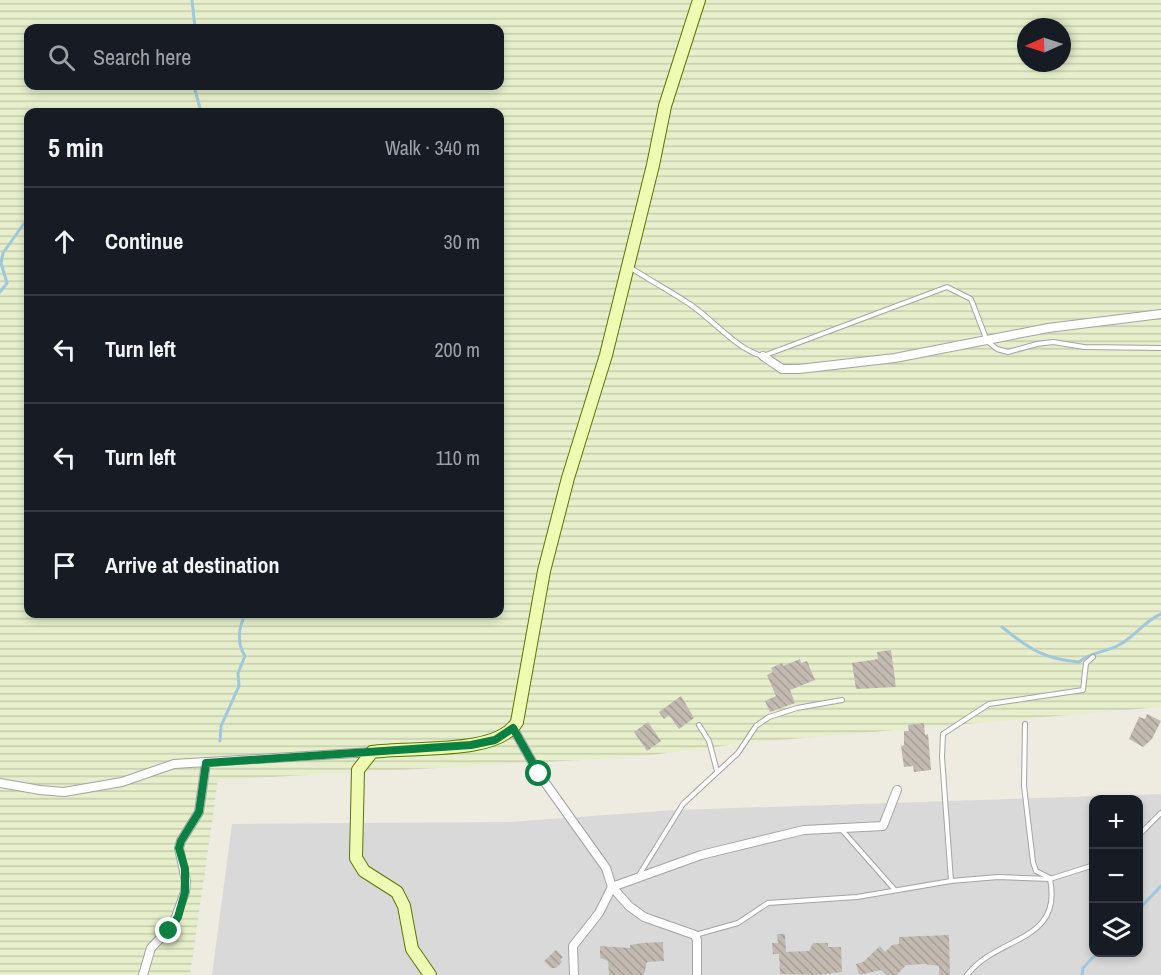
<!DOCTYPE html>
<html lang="en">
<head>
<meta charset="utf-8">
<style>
	:root { --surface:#171b24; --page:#20242c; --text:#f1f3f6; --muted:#9ea1a6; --line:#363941 }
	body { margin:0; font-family:"Archivo Narrow",sans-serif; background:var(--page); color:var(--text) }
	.controls { position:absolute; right:18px; bottom:18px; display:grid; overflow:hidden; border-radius:12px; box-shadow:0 3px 9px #0003 }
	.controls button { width:54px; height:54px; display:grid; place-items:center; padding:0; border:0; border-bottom:2px solid var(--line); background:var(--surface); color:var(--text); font:30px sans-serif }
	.compass { position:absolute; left:1017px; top:18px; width:54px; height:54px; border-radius:50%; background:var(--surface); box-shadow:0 3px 9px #0003; rotate:267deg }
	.stop { position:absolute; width:18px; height:18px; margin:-14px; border:4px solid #0b8043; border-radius:50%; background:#fff }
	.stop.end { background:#0b8043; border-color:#fff; box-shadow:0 2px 6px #0008 }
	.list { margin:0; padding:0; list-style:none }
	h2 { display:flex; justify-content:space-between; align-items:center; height:78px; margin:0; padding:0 24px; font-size:26px }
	h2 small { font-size:20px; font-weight:400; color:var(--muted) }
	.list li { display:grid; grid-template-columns:39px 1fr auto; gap:18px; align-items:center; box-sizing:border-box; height:108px; padding:0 24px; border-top:2px solid var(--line) }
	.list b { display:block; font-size:22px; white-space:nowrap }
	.list em { font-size:20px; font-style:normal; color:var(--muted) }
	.icon { flex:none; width:33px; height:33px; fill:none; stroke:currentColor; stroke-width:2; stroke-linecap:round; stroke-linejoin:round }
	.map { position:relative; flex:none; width:1161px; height:975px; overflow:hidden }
	.search { position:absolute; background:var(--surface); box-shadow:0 3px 9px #0003; left:24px; top:24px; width:480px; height:66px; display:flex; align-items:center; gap:15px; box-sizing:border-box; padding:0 21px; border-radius:12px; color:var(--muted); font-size:22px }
	.panel { position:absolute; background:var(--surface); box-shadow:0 3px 9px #0003; left:24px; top:108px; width:480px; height:510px; border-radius:12px }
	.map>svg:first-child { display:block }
	.residential { fill:#dad9d9; fill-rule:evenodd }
	.farmland { fill:url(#farmland-rules); fill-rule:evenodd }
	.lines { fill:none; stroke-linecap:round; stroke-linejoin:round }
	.stream { stroke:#a0c8dd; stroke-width:3 }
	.building { fill:url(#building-back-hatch) }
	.lane-casing { stroke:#a3a3a3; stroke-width:6 }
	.street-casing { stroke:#a3a3a3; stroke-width:10 }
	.secondary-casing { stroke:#5b7501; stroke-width:14 }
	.lane { stroke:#fff; stroke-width:4 }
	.street { stroke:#fff; stroke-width:8 }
	.secondary { stroke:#effbb2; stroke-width:12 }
	.route { stroke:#0b8043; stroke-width:8 }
</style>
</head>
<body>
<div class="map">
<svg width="1161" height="975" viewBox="0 0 1161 975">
	<defs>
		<pattern id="farmland-rules" width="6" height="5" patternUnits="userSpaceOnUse" patternTransform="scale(1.5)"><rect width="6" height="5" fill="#e7eecb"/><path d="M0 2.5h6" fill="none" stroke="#c6ccae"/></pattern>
		<pattern id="building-back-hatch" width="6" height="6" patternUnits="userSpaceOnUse" patternTransform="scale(1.5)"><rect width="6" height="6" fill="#c2bab1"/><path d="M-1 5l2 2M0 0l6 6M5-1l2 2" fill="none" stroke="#a69f98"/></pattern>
	</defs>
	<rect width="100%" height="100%" fill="#eeebe1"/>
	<path class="residential" d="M 1161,794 L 1161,975 L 212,975 L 232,824 L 509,822 L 675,810 ZM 1094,800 L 1138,800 L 1138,952 L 1094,952 Z"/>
	<path class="farmland" d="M 0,0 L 1161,0 L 1161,707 L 745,743 L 636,757 L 218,780 L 190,975 L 0,975 ZM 1026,27 L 1062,27 L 1062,63 L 1026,63 ZM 28,28 L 500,28 L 500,86 L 28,86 ZM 28,112 L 500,112 L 500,614 L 28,614 Z"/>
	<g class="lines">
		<g class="stream">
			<path d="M 192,0 L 195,28"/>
			<path d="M 194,86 L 201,112"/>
			<path d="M 0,292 L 7,283 L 1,263 L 3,253 L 28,218"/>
			<path d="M 1002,627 C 1029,649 1044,659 1079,662 C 1092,651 1105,653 1119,645 C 1135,637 1144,621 1161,614"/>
			<path d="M 220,741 L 221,726 L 239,686 L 238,673 L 245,656 C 236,642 239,628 245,614"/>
			<path d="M 1138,910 L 1161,886"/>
			<path d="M 1082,975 L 1083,968 L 1098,952"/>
		</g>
	</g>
	<g class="building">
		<path d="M 891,650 L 896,687 L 856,689 L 852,663 L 878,659 L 877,652 Z"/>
		<path d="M 800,659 L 801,663 L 807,661 L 815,680 L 790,690 L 795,703 L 770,712 L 765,701 L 776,696 L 767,675 L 773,672 L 771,668 L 782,663 L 783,666 Z"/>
		<path d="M 681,696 L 694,718 L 679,729 L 669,715 L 664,719 L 659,712 Z"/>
		<path d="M 1147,714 L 1161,721 L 1152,739 L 1143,747 L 1129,739 L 1139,717 L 1145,719 Z"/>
		<path d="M 648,722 L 661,741 L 647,751 L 634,732 Z"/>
		<path d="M 924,723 L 925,735 L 928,734 L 931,770 L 914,772 L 913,766 L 904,767 L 901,746 L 904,745 L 904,731 L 909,731 L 908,725 Z"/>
		<path d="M 777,934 L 785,934 L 786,952 L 809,951 L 813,943 L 828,943 L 828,947 L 841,947 L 842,972 L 818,975 L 780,974 L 779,954 L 773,954 L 772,943 L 778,943 Z"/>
		<path d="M 949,935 L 950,975 L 939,975 L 939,966 L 924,964 L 906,965 L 897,975 L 886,975 L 881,970 L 859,975 L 856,964 L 863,962 L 880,946 L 885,952 L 892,945 L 899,944 L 899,937 Z"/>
		<path d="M 663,942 L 664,961 L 647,962 L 644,975 L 609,975 L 608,961 L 600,958 L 600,946 L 630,948 L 630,945 L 642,943 Z"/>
		<path d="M 556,950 L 563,957 L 560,960 L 562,962 L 556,968 L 551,968 L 544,961 Z"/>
	</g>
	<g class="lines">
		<defs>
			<g id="lane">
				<path d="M 631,268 C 651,281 672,292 691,305 C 713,320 739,351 763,356 L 947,287 L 971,299 L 987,341 L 997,349 L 1008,352 L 1037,344 L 1053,342 L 1084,347 L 1161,348"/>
				<path d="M 1025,724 L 1024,786 L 1033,862 L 1036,871 L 1050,878"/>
				<path d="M 699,725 L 709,741 L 717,771"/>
				<path d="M 841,829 L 894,889"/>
				<path d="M 1138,836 L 1161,813"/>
				<path d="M 639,875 L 683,804 L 738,753 L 756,726 L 769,717 L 797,708 L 842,700"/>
				<path d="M 951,881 L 942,757 L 943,734 L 989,704 L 1083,690 L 1086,663 L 1093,657"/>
				<path d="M 695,935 L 738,923 L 768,903 L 857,897 L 951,881 L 998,877 L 1050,879 L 1094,865"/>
				<path d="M 967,975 C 998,935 1063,943 1050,879"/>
			</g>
			<g id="street">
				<path d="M 763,356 L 782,369 L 799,369 L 895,358 L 1048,328 L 1161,314"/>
				<path d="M 513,728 L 539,774 L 606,868 L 612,887 L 629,906 L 644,917 L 695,935 L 697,940 L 697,975"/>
				<path d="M 0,783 L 40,790 L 64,792 L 122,782 L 174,764 L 372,752"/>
				<path d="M 143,975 L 151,948 L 173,925 L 185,892 L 186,881 L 179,848 L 181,841 L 199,812 L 206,763"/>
				<path d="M 574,975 L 573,946 L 599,913 L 612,887 L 701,855 L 804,830 L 883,826 L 897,790"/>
			</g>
			<path id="secondary" d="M 430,975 L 412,949 L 404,906 L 397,892 L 364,871 L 356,858 L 358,770 L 372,752 C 409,746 497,756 517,722 L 544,571 L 568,478 L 606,355 L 653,165 L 665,106 L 699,0"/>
		</defs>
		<use href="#lane" class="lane-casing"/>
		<use href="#street" class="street-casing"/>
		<use href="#secondary" class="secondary-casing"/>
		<use href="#lane" class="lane"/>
		<use href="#street" class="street"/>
		<use href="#secondary" class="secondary"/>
	</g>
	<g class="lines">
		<path class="route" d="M 169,931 L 178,917 L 185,892 L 185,869 L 179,848 L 181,841 L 199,812 L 206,763 L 471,745 L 495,740 L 513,728 L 539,774"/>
	</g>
</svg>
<div class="controls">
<button>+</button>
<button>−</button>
<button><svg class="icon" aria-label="layers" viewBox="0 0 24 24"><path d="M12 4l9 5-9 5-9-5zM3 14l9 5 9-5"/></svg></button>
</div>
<svg class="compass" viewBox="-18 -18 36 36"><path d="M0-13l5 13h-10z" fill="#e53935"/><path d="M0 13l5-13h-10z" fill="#9ea1a6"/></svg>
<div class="stop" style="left:539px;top:774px"></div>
<div class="stop end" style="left:169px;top:931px"></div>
<div class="search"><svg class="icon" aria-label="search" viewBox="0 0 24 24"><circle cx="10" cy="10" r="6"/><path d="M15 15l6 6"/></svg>Search here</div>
<section class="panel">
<h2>5 min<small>Walk · 340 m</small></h2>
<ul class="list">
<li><svg class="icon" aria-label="ahead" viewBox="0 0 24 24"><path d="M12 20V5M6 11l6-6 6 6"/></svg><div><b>Continue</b></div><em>30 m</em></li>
<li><svg class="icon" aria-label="left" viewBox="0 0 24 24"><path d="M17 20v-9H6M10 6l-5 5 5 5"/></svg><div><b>Turn left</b></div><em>200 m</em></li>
<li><svg class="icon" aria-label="left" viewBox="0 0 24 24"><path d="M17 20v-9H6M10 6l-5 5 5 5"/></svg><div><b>Turn left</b></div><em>110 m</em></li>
<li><svg class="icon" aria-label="arrive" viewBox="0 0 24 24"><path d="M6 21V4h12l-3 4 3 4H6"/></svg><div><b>Arrive at destination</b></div></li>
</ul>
</section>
</div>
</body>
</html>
